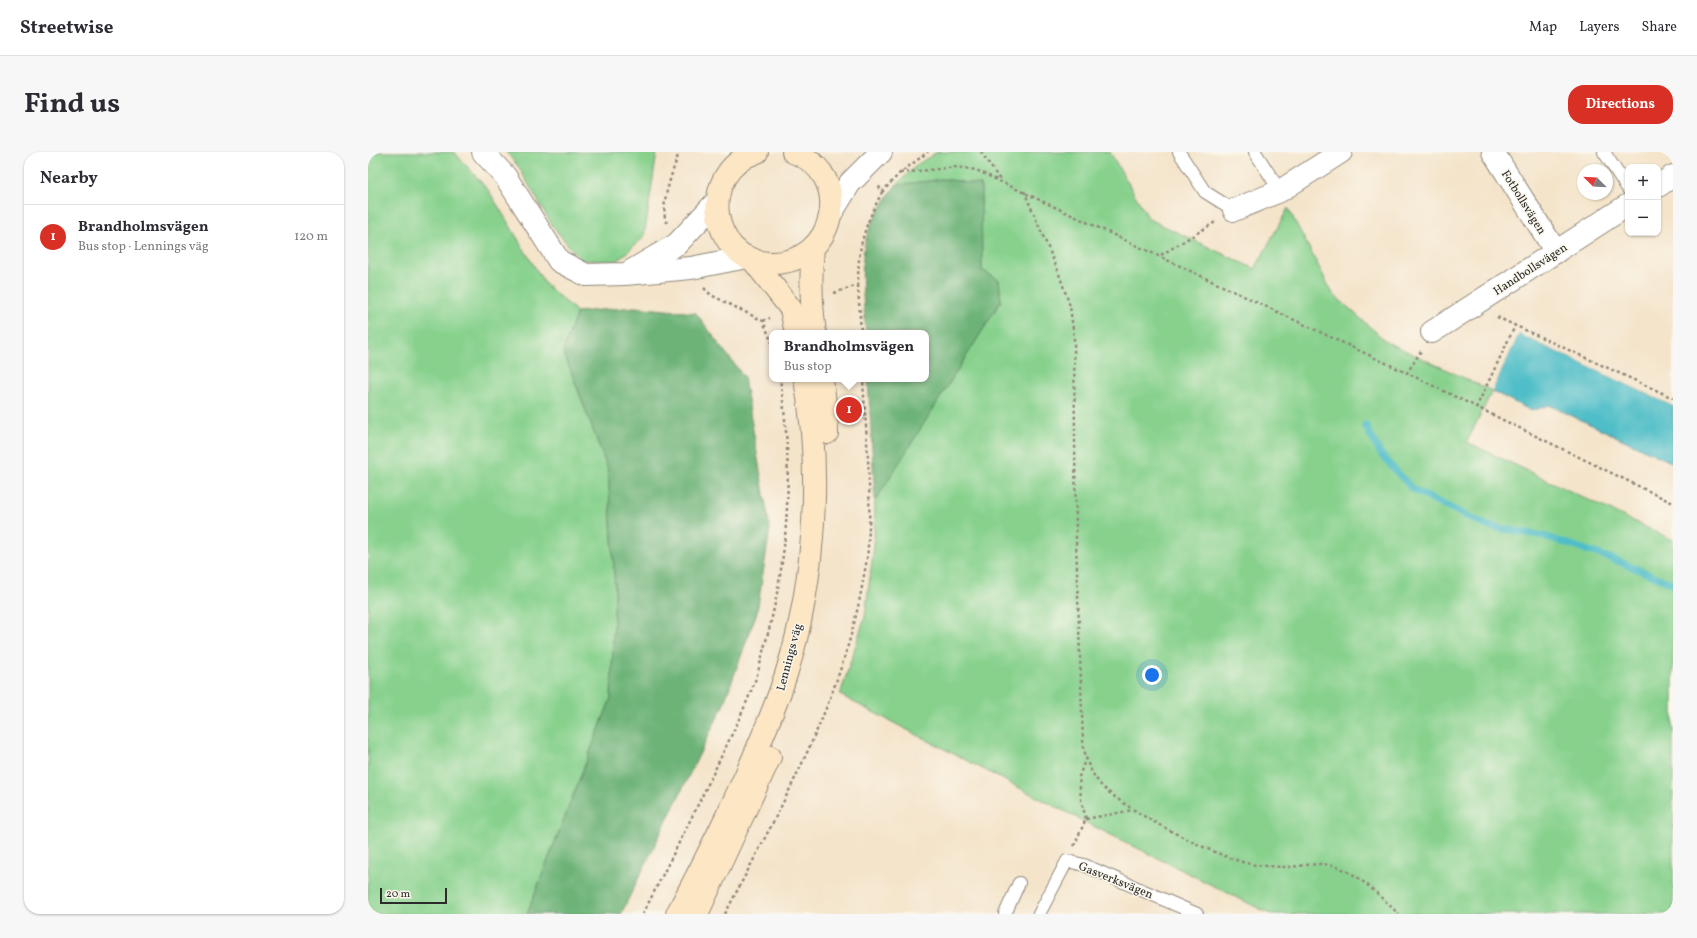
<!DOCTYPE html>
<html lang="en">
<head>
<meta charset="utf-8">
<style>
	:root { --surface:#fff; --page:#f7f7f7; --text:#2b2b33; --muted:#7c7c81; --line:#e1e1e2; --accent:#d93025 }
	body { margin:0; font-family:Vollkorn,serif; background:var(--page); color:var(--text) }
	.controls { position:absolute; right:12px; top:12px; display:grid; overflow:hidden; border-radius:8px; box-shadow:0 1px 3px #0004 }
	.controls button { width:36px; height:36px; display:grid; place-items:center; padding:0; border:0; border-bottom:1px solid var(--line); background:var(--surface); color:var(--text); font:20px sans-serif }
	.compass { position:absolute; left:1209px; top:12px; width:36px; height:36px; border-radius:50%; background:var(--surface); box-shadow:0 1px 3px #0004; rotate:294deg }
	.scale { position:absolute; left:12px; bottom:10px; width:67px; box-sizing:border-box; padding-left:4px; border:2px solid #2b2b2b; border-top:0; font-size:11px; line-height:14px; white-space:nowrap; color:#2b2b2b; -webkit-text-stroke:3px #fbf7ec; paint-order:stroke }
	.you { position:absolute; left:784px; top:523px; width:14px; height:14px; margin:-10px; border:3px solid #fff; border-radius:50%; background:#1a73e8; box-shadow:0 0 0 6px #1a73e833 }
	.badge { display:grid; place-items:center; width:26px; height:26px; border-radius:50%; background:var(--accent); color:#fff; font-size:13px; font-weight:700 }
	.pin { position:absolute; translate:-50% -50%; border:2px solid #fff; box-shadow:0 1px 4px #0006 }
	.popup { position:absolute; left:401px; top:178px; width:160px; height:52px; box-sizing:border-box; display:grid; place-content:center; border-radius:8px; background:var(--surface); filter:drop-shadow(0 1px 3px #0005); font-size:13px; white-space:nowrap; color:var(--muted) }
	.popup b { font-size:15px; color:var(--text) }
	.popup::after { content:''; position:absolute; left:50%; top:100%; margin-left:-8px; border:8px solid transparent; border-top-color:var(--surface) }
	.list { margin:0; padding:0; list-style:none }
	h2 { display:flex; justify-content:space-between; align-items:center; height:52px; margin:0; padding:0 16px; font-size:17px }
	h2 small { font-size:13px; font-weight:400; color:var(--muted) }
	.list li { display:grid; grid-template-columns:26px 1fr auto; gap:12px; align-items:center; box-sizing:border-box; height:64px; padding:0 16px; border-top:1px solid var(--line) }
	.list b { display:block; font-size:15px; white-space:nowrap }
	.list p { margin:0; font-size:13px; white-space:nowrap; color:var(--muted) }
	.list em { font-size:13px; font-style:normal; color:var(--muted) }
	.map { position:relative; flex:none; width:1305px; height:762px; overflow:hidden; border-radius:16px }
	header { display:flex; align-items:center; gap:24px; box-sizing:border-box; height:56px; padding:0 20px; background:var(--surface); border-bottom:1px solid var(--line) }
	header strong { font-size:19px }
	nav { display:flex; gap:22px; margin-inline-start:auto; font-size:14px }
	.intro { display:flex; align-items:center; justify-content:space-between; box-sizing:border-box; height:96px; padding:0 24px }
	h1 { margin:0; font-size:28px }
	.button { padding:10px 18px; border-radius:16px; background:var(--accent); color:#fff; font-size:14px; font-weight:700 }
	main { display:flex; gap:24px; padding:0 24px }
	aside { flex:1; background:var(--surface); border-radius:16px; box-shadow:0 1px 3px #0004 }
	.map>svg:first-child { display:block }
	.green { fill:#87d18d; stroke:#597e5c }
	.forest { fill:#6db378; stroke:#4c6f52 }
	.water { fill:#50bec8; stroke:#3e747a }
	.pier { fill:#f4e4ca }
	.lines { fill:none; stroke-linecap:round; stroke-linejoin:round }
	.stream { stroke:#50bec8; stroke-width:7 }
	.lane-casing { stroke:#90887a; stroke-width:14 }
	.street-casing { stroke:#90887a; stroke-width:24 }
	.secondary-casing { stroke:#90887a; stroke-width:24 }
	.path { stroke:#90887a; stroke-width:2.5; stroke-dasharray:3 3; stroke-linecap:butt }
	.lane { stroke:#fff; stroke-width:12 }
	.street { stroke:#fff; stroke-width:22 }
	.secondary { stroke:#fce6c4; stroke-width:22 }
	.labels { text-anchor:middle; stroke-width:3; stroke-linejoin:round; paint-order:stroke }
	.street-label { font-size:12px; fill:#2b2b2b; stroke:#fbf7ec }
</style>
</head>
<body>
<header>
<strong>Streetwise</strong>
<nav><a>Map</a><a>Layers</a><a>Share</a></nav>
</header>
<div class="intro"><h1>Find us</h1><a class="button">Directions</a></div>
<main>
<aside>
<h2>Nearby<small></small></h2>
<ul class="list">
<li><span class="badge">1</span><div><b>Brandholmsvägen</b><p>Bus stop · Lennings väg</p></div><em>120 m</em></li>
</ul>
</aside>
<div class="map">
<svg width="1305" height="762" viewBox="0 0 1305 762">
	<rect width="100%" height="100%" fill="#fbf7ec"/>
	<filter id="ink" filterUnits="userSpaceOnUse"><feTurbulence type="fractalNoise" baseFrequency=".025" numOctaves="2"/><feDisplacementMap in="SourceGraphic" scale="8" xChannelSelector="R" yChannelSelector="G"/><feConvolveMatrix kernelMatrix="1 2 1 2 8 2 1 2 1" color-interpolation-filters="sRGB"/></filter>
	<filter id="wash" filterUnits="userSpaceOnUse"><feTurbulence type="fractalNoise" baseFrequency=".012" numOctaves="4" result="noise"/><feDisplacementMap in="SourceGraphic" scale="16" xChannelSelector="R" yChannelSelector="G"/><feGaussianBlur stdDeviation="0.9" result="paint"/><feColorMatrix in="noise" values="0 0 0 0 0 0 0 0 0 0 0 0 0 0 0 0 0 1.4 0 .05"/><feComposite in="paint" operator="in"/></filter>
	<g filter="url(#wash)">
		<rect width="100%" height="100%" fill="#f4e4ca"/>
		<g class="green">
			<path d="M 0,0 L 86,0 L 121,39 L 177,132 L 209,160 L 195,198 L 240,318 L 247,438 L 243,546 L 159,762 L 0,762 Z"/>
			<path d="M 138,0 L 289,0 L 276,85 L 249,109 L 213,108 L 185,75 L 150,14 Z"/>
			<path d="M 569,0 L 742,0 L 781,67 L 887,117 L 920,56 L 965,142 L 1019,190 L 1124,239 L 1099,290 L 1305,388 L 1305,762 L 902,762 L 721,672 L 472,543 L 497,464 L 506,393 L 507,349 L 633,149 L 631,128 L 614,118 L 613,33 L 576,27 L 528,33 L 550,12 Z"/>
		</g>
		<g class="forest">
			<path d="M 576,27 L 613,33 L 614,118 L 631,128 L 633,149 L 507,349 L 500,227 L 558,227 L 558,181 L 498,181 C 496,151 490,109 500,80 C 507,63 517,48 528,33 Z"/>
			<path d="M 267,155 L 328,161 L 376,225 L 402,377 L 389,460 L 355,554 L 253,762 L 159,762 L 243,546 L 247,438 L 240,318 L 195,198 L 209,160 Z"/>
		</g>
		<path class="water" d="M 1151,182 L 1305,254 L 1305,311 L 1181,253 L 1164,259 L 1124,239 Z"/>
		<path class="pier" d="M 1151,180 L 1305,252 L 1305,254 L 1151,182 L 1124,239 L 1123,238 Z"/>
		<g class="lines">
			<path class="stream" d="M 997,273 L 1012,301 L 1044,337 L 1119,374 L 1176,384 L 1242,406 L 1305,432"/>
		</g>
	</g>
	<g filter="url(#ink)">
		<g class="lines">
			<defs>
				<g id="lane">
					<path d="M 811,0 L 837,40 L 866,58"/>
					<path d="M 887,0 L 912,39"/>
					<path d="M 1236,0 L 1260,37"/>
					<path d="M 637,762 L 651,731"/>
					<path d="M 671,762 L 699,709 L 716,713 L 829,762"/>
				</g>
				<g id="street">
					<path d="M 115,0 L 137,24 L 191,109 L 218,123 L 257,122 L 323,116 L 379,105"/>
					<path d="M 1125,0 L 1188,100"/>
					<path d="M 1290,34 L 1305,24"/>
					<path d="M 866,58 L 912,39 L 973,0"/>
					<path d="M 464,60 L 482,31 L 513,0"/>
					<path d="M 263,119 L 309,92 L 349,49"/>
					<path d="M 1064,180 L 1260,53"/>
				</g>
				<g id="secondary">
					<path d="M 389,0 C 328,20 342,109 401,111 C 468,114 488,22 425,0"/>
					<path d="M 445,96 C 442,127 443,151 447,181"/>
					<path d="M 384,107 L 423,157 L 428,181"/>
					<path d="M 454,227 L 458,259 L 459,281"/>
					<path d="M 309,762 C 347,690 384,616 412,540 C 446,446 455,325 437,227"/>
					<path d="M 329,762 L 402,605"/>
				</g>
			</defs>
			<use href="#lane" class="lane-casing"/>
			<use href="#street" class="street-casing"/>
			<use href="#secondary" class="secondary-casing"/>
			<g class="path">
				<path d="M 613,0 L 632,28"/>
				<path d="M 532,21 L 589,15 L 608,18 L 1039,221"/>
				<path d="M 656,39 L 690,119 L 702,154 L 706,185 L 708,388 L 715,589 C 717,606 721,619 733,633 C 756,658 854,709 888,713 C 898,714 910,715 921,715 C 936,714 954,709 969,715 C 993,723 1012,745 1031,762"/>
				<path d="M 514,40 L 532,21 L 560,0"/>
				<path d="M 299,71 C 290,55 306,17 311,0"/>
				<path d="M 793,103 L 849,69"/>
				<path d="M 490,133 L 493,181"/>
				<path d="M 336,136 L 343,143 L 395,169 L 404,191"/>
				<path d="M 466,141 L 490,133 C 490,92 496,76 514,40 L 510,33"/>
				<path d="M 1129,165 L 1305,246"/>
				<path d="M 395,169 L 402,166"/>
				<path d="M 1053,199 L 1039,221 L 1305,351"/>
				<path d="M 1108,256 L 1147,174"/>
				<path d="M 718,667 L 765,658"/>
				<path d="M 706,694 L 718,667 L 713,647 L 711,625 L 717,608"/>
				<path d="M 275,762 C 301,710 328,658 353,605 C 364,582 376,558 385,534 C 390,522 393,508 396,496 C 421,409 426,317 412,227"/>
				<path d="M 357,762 C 412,656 475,548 495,429 C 497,417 500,405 500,393 C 504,338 498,282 495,227"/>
			</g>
			<use href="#lane" class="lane"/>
			<use href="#street" class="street"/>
			<use href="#secondary" class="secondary"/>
		</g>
	</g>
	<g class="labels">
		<g class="street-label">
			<text transform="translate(1156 50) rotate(58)" y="4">Fotbollsvägen</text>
			<text transform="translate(1162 117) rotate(-33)" y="4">Handbollsvägen</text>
			<text transform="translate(421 505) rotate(-75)" y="4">Lennings väg</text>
			<text transform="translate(748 728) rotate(22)" y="4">Gasverksvägen</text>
		</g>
	</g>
</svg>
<div class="controls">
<button>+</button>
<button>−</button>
</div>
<svg class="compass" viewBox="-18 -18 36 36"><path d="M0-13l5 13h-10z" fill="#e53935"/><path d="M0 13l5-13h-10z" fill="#7c7c81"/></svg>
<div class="scale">20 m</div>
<div class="you"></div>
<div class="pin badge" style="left:481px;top:258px">1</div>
<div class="popup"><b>Brandholmsvägen</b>Bus stop</div>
</div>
</main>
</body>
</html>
